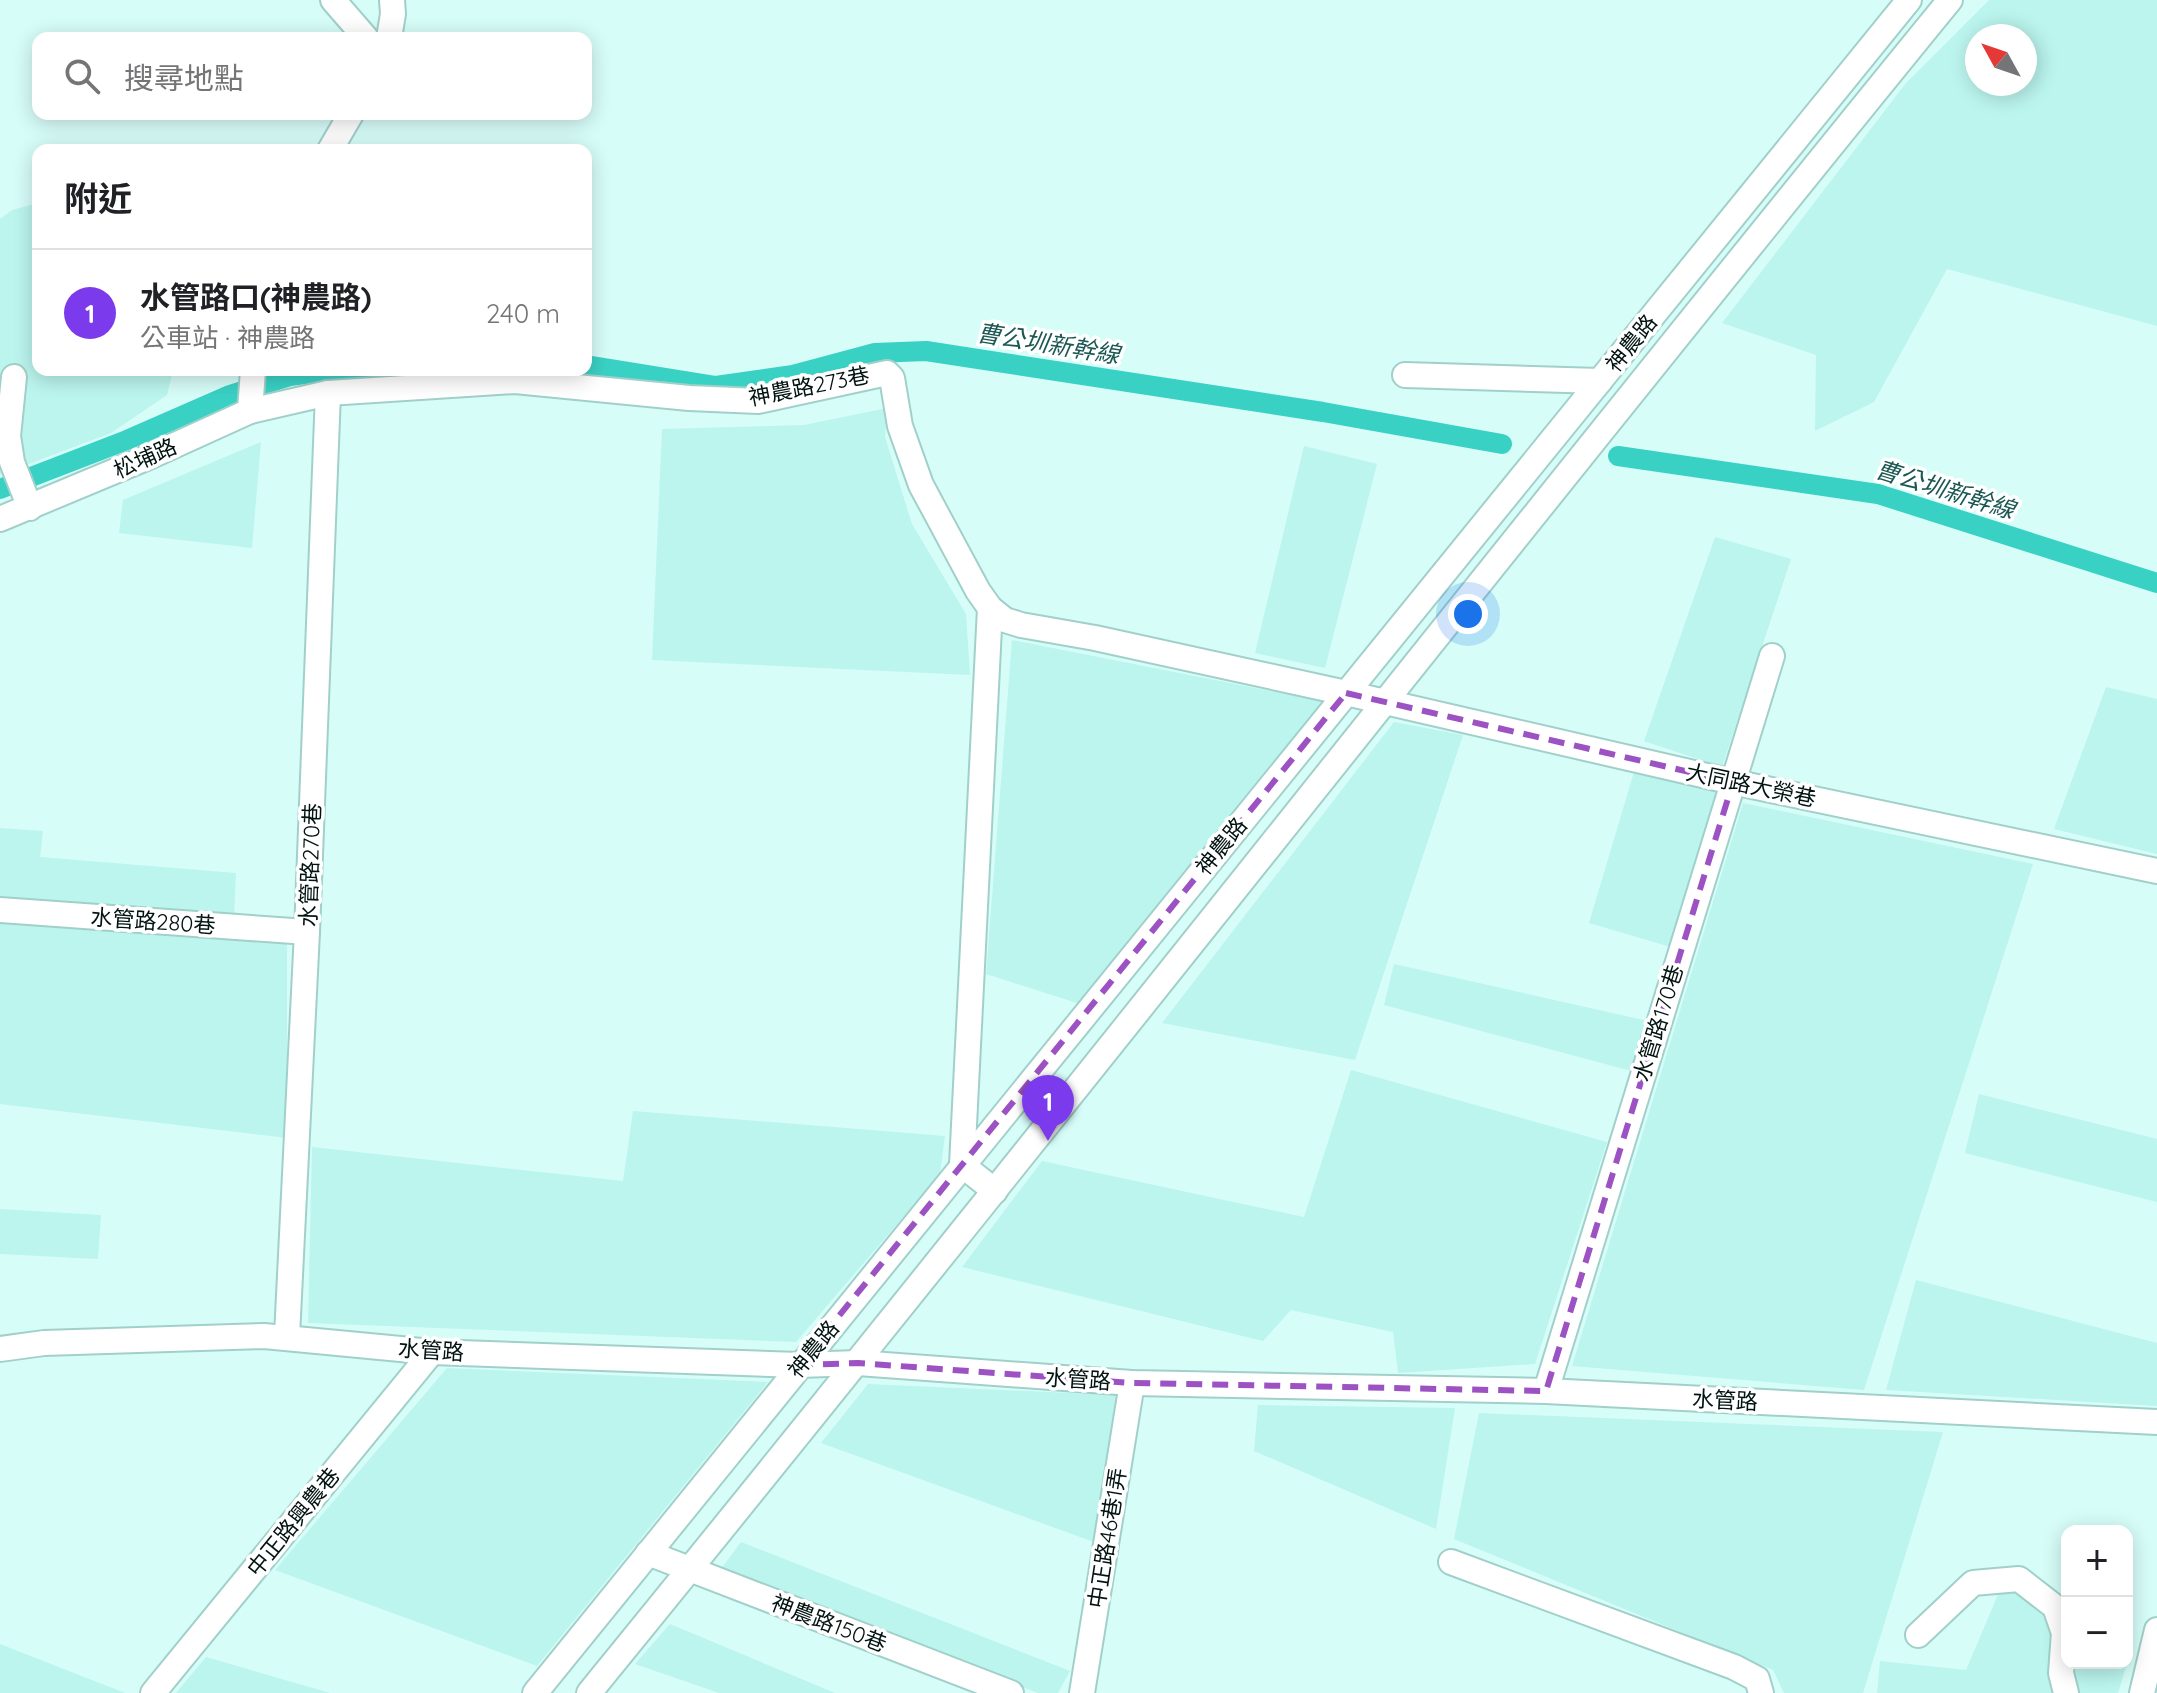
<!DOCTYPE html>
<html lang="zh-TW">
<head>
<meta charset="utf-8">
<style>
	:root { --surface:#fff; --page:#f6f6f6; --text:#202124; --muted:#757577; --line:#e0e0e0; --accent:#7c3aed }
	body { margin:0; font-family:Quicksand,"Noto Sans TC",sans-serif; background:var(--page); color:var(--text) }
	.controls { position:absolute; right:24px; bottom:24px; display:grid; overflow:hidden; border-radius:16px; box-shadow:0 4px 20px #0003 }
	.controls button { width:72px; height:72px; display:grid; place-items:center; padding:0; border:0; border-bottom:2px solid var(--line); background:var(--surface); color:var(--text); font:40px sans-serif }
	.compass { position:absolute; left:1965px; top:24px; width:72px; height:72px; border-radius:50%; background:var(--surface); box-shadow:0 4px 20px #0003; rotate:310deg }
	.you { position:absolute; left:1468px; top:614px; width:28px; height:28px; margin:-20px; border:6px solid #fff; border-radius:50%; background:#1a73e8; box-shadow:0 0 0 12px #1a73e833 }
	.badge { display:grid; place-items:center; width:52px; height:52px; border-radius:50%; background:var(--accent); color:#fff; font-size:26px; font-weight:700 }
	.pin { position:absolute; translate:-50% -66px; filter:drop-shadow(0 2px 4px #0008) }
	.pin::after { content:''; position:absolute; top:42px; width:28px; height:24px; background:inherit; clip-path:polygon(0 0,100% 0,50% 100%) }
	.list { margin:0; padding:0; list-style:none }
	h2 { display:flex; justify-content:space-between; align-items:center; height:104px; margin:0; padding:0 32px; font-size:34px }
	h2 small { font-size:26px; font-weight:400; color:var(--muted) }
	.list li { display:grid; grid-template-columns:52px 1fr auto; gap:24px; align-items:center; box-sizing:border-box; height:128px; padding:0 32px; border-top:2px solid var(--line) }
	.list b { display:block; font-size:30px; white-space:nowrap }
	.list p { margin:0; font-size:26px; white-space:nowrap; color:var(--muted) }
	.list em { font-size:26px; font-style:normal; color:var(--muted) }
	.icon { flex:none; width:44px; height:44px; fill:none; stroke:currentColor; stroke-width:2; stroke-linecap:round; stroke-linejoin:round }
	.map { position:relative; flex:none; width:2157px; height:1693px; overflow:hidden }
	.search { position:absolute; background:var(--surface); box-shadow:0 4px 20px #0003; left:32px; top:32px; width:560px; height:88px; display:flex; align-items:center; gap:20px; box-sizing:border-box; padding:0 28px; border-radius:16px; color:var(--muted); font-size:30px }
	.panel { position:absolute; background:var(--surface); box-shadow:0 4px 20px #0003; left:32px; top:144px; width:560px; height:232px; border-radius:16px }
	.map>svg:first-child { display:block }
	.built { fill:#bbf5ee; fill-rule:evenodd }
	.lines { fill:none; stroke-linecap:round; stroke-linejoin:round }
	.canal { stroke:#3ad1c5; stroke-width:20 }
	.minor-casing { stroke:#a1d0ca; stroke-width:28 }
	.minor { stroke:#fff; stroke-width:24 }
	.marked { fill:none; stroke:#9d52c4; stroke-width:6; stroke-dasharray:16 10; stroke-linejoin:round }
	.labels { text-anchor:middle; stroke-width:7; stroke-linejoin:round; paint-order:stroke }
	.street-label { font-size:22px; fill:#021311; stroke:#fff }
	.water-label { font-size:24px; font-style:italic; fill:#1c5853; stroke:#fff }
</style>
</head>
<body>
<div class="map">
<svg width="2157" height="1693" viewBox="0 0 2157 1693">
	<rect width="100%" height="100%" fill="#d7fdf9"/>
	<g class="built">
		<path d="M 1989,0 L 2157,0 L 2157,326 L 1947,269 L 1874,402 L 1815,431 L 1816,355 L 1722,323 L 1906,83 ZM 1977,36 L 2025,36 L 2025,84 L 1977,84 Z"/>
		<path d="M 38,203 L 38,370 L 173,370 L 167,395 L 111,433 L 0,475 L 0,219 L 12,210 Z"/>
		<path d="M 887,408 L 885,437 L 912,524 L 966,614 L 970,675 L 652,660 L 662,429 L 804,425 Z"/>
		<path d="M 261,442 L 252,548 L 119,533 L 123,500 Z"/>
		<path d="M 1304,446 L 1377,464 L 1325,668 L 1255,653 Z"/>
		<path d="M 1715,537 L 1791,559 L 1722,767 L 1644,741 Z"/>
		<path d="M 1012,640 L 1326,702 L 1080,1004 L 986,974 Z"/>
		<path d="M 2106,687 L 2157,699 L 2157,854 L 2054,829 Z"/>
		<path d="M 1394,722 L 1463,735 L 1355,1060 L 1162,1023 Z"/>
		<path d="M 1634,772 L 1720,787 L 1674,948 L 1589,923 Z"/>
		<path d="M 1743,803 L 2033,864 L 1864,1390 L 1572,1366 Z"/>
		<path d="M 0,828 L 43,831 L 40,857 L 236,873 L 234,918 L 0,900 Z"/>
		<path d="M 0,922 L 287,943 L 287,1138 L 0,1104 Z"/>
		<path d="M 1394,964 L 1648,1021 L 1635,1072 L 1384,1005 Z"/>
		<path d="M 1351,1070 L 1607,1142 L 1535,1364 L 1398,1373 L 1393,1332 L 1291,1310 L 1263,1341 L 962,1267 L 1042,1161 L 1304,1217 Z"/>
		<path d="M 1979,1094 L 2157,1139 L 2157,1202 L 1965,1153 Z"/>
		<path d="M 633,1111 L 945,1136 L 940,1174 L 796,1342 L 308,1323 L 312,1147 L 623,1181 Z"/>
		<path d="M 0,1209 L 101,1215 L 98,1259 L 0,1254 Z"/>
		<path d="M 1916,1280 L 2157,1343 L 2157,1406 L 1886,1390 Z"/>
		<path d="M 447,1368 L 768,1382 L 537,1666 L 275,1570 Z"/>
		<path d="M 868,1384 L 1116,1395 L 1094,1542 L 821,1443 Z"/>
		<path d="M 1258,1405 L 1455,1408 L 1436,1529 L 1254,1451 Z"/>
		<path d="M 1479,1413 L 1943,1432 L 1863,1693 L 1784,1693 L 1773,1670 L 1454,1539 Z"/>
		<path d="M 741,1542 L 1070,1671 L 1058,1693 L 1038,1693 L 721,1569 Z"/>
		<path d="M 2000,1590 L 2067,1598 L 2067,1663 L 2127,1663 L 2118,1693 L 1877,1693 L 1880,1661 L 1966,1670 Z"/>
		<path d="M 670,1624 L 835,1693 L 719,1693 L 635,1664 Z"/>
		<path d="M 0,1644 L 125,1693 L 0,1693 Z"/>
		<path d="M 206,1657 L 330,1693 L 176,1693 Z"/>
	</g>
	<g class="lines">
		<g class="canal">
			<path d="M 586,365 L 716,386 L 793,375 L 875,353 L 926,351 L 1323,412 L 1502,444"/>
			<path d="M 1618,456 L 1878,494 L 2157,583"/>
			<path d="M 0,489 L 127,440 L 230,395 L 290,376 L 333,370 L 422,370"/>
		</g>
		<defs>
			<g id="minor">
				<path d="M 333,0 L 366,38"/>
				<path d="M 389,38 L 393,14 L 392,0"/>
				<path d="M 330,150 L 351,114"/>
				<path d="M 1405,375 L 1600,381"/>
				<path d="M 14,377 L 8,436 L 12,462 L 30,508"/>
				<path d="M 250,411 L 328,393 L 515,381 L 689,398 L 758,401 L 887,373 L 892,378 L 900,426 L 921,485 L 978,591 L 990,608 L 1005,620 L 1021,625 L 1095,638 L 1346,693 L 1733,782 L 2157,871"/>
				<path d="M 0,519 L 151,456 L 250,411 L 253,370"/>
				<path d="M 990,608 L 962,1165 L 995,1191"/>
				<path d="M 0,910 L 307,932"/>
				<path d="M 287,1336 L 307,932 L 328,393"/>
				<path d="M 0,1349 L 44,1343 L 264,1336 L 432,1352 L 799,1365 L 858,1363 L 1132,1383 L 1546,1391 L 2157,1422"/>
				<path d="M 1546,1391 L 1772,656"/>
				<path d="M 648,1553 L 1011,1693"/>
				<path d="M 1451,1562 L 1734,1667 L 1757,1679 L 1761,1693"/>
				<path d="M 1918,1635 L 1973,1583 L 2019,1579 L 2055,1607 L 2064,1633 L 2061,1673 L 2066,1693"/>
				<path d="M 153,1693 L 432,1352"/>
				<path d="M 535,1693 L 1909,0"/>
				<path d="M 589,1693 C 1047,1132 1492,561 1950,0"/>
				<path d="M 1082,1693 L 1132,1383"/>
				<path d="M 2142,1693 L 2157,1630"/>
			</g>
		</defs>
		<use href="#minor" class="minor-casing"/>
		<use href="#minor" class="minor"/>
	</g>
	<path class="marked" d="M 1346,693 L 1733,782 L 1546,1391 L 1132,1383 L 858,1363 L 799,1365 Z"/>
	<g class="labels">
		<g class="street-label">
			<text transform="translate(1631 343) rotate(-51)" y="8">神農路</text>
			<text transform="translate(809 386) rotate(-11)" y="8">神農路273巷</text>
			<text transform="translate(145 458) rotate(-24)" y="8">松埔路</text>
			<text transform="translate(1751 785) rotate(12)" y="8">大同路大榮巷</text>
			<text transform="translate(1221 846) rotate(-51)" y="8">神農路</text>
			<text transform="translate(310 865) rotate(-88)" y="8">水管路270巷</text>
			<text transform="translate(153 921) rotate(4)" y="8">水管路280巷</text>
			<text transform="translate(1658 1023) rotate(-73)" y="8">水管路170巷</text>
			<text transform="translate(813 1349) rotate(-51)" y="8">神農路</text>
			<text transform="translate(431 1350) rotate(4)" y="8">水管路</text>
			<text transform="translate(1078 1379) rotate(4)" y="8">水管路</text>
			<text transform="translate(1725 1400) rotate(3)" y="8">水管路</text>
			<text transform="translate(293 1522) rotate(-51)" y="8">中正路興農巷</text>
			<text transform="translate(1107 1538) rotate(-81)" y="8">中正路46巷1弄</text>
			<text transform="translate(829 1623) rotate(21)" y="8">神農路150巷</text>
		</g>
		<g class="water-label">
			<text transform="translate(1048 344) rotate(9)" y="8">曹公圳新幹線</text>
			<text transform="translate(1945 490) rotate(17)" y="8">曹公圳新幹線</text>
		</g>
	</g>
</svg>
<div class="controls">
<button>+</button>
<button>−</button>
</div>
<svg class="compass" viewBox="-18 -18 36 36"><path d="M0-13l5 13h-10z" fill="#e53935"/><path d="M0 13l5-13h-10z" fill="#757577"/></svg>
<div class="you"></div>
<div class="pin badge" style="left:1048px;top:1141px">1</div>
<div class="search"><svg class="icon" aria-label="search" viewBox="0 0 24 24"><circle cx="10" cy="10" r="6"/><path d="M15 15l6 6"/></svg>搜尋地點</div>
<section class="panel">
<h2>附近<small></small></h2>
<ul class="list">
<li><span class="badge">1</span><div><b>水管路口(神農路)</b><p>公車站 · 神農路</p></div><em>240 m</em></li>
</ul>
</section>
</div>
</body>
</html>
